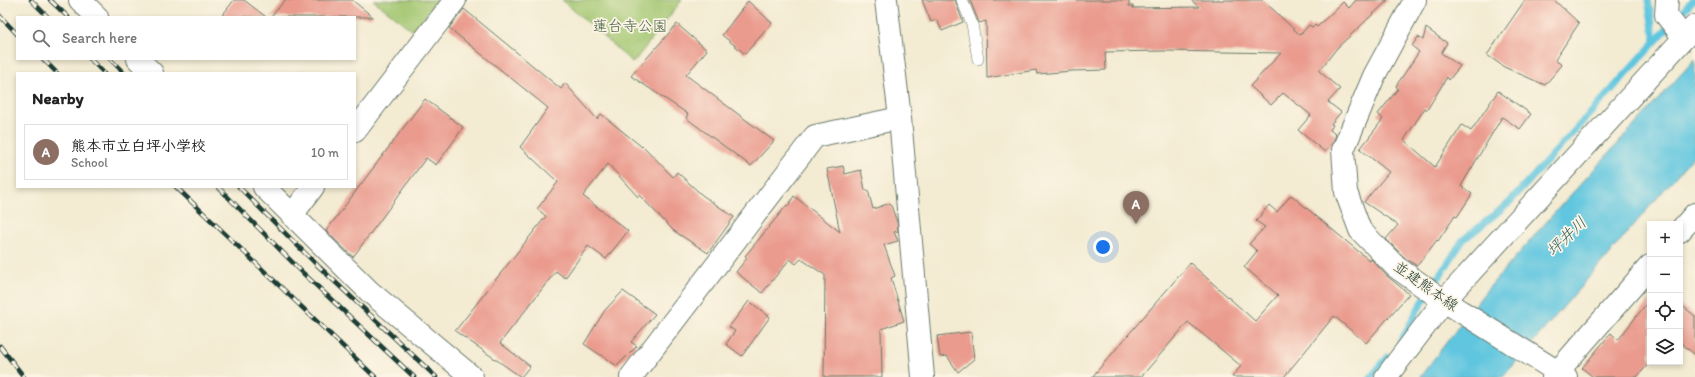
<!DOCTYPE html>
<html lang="en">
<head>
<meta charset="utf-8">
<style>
	:root { --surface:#fff; --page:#f2f2f2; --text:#222; --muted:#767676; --line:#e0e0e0; --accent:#0f766e }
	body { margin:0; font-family:Itim,"Klee One",sans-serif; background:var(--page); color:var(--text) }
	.controls { position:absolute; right:12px; bottom:12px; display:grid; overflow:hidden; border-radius:0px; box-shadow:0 2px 6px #0003 }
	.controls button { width:36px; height:36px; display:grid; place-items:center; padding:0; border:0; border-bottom:1px solid var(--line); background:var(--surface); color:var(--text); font:20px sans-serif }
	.you { position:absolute; left:1103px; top:247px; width:14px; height:14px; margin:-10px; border:3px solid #fff; border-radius:50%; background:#1a73e8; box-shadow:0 0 0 6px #1a73e833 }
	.badge { display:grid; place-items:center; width:26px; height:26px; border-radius:50%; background:var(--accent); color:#fff; font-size:13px; font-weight:700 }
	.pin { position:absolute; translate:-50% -33px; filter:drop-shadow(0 1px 2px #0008) }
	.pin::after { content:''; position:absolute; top:21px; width:14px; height:12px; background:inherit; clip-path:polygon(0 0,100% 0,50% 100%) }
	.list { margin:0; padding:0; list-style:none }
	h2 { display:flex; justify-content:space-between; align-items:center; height:52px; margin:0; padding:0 16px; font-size:17px }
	h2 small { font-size:13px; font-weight:400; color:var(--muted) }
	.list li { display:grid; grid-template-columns:26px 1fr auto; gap:12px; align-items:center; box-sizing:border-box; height:56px; margin:0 8px 8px; padding:0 8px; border:1px solid var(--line); border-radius:0px }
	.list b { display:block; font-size:15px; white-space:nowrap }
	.list p { margin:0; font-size:13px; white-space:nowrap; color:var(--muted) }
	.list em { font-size:13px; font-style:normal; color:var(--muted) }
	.icon { flex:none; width:22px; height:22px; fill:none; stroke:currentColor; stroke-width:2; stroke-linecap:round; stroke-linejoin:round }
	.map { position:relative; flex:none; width:1695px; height:377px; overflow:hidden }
	.search { position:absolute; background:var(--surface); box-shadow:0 2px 6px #0003; left:16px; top:16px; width:340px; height:44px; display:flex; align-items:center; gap:10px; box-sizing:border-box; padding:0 14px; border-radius:0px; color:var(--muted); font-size:15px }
	.panel { position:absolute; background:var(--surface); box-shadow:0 2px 6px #0003; left:16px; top:72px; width:340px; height:116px; border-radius:0px }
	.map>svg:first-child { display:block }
	.green { fill:#a2c670; stroke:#608252 }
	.water { fill:#61c6df; stroke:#40828a }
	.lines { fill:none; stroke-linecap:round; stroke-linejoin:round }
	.stream { stroke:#61c6df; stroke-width:7 }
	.building { fill:#ea9b8e }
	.service-casing { stroke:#697a6b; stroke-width:12 }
	.minor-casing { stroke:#697a6b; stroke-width:24 }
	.tertiary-casing { stroke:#697a6b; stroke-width:24 }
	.secondary-casing { stroke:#697a6b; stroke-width:24 }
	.service { stroke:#fff; stroke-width:11 }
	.minor { stroke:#fff; stroke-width:22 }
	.tertiary { stroke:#fff; stroke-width:22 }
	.secondary { stroke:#fff; stroke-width:22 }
	.rail-casing { stroke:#1f3d34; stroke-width:4.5 }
	.rail { stroke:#fcf5e5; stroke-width:3; stroke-dasharray:9; stroke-linecap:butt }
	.labels { text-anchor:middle; stroke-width:3.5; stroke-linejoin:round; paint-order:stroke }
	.park-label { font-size:15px; fill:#405f43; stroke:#fcf5e5 }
	.street-label { font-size:15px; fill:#1f3d34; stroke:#fcf5e5 }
	.water-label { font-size:16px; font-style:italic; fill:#305f5f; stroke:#fcf5e5 }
</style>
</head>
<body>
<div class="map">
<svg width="1695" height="377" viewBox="0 0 1695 377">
	<rect width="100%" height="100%" fill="#fcf5e5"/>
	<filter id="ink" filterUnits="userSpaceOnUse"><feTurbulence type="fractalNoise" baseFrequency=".025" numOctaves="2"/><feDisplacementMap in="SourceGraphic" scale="8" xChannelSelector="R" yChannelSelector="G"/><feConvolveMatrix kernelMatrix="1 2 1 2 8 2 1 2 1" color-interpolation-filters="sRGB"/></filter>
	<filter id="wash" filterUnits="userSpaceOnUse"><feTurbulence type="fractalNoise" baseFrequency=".012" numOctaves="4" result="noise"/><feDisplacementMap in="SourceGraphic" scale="16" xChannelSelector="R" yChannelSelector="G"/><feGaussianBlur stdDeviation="0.9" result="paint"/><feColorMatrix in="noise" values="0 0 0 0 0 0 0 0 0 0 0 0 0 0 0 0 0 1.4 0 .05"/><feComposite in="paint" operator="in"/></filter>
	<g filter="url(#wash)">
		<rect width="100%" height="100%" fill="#f3ebd2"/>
		<g class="green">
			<path d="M 373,0 L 438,0 L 413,31 Z"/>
			<path d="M 562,0 L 682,0 L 633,63 Z"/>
		</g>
		<path class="water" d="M 1695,59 L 1695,154 L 1503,377 L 1420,377 L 1485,292 L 1556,211 Z"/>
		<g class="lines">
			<g class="stream">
				<path d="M 1648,0 L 1655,41"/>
				<path d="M 1400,343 L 1418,309 L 1463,240 L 1508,204 L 1693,0"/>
				<path d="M 1371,377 L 1388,357"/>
			</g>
		</g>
		<g id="blocks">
			<g class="building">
				<path d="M 234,0 L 244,0 L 266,17 L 221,17 Z"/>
				<path d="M 285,0 L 352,0 L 373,17 L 271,17 Z"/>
				<path d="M 922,0 L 955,0 L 963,22 L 942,31 L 937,20 L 931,22 Z"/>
				<path d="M 970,0 L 1129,0 L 1129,6 L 1133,6 L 1133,8 L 1199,7 L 1191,0 L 1263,0 L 1300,35 L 1309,25 L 1312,27 L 1315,25 L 1317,27 L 1343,2 L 1349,8 L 1356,0 L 1388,0 L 1337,48 L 1319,71 L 1340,89 L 1328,102 L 1341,112 L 1331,124 L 1333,125 L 1330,130 L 1336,135 L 1333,142 L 1325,152 L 1298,130 L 1311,115 L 1283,93 L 1271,105 L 1250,86 L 1281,53 L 1164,51 L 1105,52 L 1106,70 L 1072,71 L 1037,74 L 1036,70 L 987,78 L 986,21 L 979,23 Z"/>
				<path d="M 1525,0 L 1554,0 L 1579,23 L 1555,60 L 1562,65 L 1545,85 L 1504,67 L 1487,55 Z"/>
				<path d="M 748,1 L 772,23 L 745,54 L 722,35 Z"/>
				<path d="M 464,9 L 561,89 L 565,83 L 597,119 L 601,114 L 642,147 L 643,146 L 673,177 L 677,172 L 702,195 L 734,217 L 708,253 L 674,231 L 639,195 L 638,197 L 608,164 L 583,196 L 628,231 L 606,259 L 588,246 L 565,278 L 556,271 L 500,343 L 530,366 L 521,377 L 455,331 L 546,216 L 537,209 L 558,182 L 520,147 L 548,108 L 449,28 Z"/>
				<path d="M 677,24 L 707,50 L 686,75 L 774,141 L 751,166 L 686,118 L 688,114 L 631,76 Z"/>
				<path d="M 1426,28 L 1447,43 L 1441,53 L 1460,66 L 1449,80 L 1447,77 L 1427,110 L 1425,108 L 1404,140 L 1435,167 L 1462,125 L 1471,131 L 1498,91 L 1531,114 L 1520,129 L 1502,117 L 1461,186 L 1472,194 L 1457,217 L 1455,216 L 1438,241 L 1437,240 L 1417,266 L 1404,257 L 1386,239 L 1398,225 L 1364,202 L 1389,172 L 1360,149 L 1383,119 L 1378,114 L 1398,89 L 1396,86 L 1419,52 L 1412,46 L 1418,37 L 1423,40 Z"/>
				<path d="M 425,99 L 463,127 L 456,138 L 436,165 L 426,158 L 353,257 L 326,231 Z"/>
				<path d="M 843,166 L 845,174 L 861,170 L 865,190 L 868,190 L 873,209 L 890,203 L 897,222 L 898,231 L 894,232 L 898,241 L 884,245 L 895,276 L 891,278 L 904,321 L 881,329 L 882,377 L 824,377 L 825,275 L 801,259 L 796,264 L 790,259 L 762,293 L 736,272 L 747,258 L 745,256 L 787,205 L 788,206 L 794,196 L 840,232 L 827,169 Z"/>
				<path d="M 1291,195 L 1370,261 L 1371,259 L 1387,276 L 1409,294 L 1366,343 L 1334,316 L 1284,377 L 1232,377 L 1241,366 L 1188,322 L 1141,377 L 1092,377 L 1190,263 L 1255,321 L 1278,295 L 1244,267 L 1257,251 L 1249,244 L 1265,227 L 1256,221 L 1269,205 L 1277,212 Z"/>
				<path d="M 623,291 L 655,314 L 631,342 L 637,346 L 617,366 L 584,344 L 605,310 Z"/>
				<path d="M 1650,299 L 1650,362 L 1637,377 L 1593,377 L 1582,368 L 1611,333 L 1618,340 Z"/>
				<path d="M 749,301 L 770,317 L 742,356 L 726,344 L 735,331 L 729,327 Z"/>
				<path d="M 1680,304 L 1695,316 L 1695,355 L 1680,342 Z"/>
				<path d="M 971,332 L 974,359 L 958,372 L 947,356 L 940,357 L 937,336 Z"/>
			</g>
		</g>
	</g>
	<g filter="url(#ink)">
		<use href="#blocks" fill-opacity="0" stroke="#697a6b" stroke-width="1"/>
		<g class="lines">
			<defs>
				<path id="service" d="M 962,0 L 972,24 L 978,59"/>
				<g id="minor">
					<path d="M 80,0 L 97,17"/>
					<path d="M 1667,0 L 1666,15 L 1684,38"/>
					<path d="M 138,59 L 152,73"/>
					<path d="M 355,131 L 455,0"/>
					<path d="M 264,187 L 370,292 L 472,377"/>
					<path d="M 292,215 L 313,187"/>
					<path d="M 1680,231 L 1695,214"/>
					<path d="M 631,377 L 815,136 L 900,118"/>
					<path d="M 1386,377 L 1444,301 L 1695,26"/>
					<path d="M 1553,377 L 1650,266"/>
				</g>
				<path id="tertiary" d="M 886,0 L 900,118 L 923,377"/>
				<path id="secondary" d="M 1415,0 L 1374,76 L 1343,150 L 1346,192 L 1360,230 L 1396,267 L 1444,301 L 1566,377"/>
			</defs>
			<use href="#service" class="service-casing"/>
			<use href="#minor" class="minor-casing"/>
			<use href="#tertiary" class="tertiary-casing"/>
			<use href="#secondary" class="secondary-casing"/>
			<use href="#service" class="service"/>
			<use href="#minor" class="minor"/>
			<use href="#tertiary" class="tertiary"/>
			<use href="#secondary" class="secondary"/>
			<defs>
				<g id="rail">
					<path d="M 31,0 L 48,17"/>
					<path d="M 50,0 L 68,17"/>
					<path d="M 0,16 L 17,34"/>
					<path d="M 43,59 L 57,73"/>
					<path d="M 90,59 L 104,73"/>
					<path d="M 110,59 L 124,73"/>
					<path d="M 176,187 L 375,377"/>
					<path d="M 218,187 L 303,273 L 414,377"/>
					<path d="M 239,187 L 314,262 L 436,377"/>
					<path d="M 0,346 L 24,377"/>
				</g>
			</defs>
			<use href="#rail" class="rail-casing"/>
			<use href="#rail" class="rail"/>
		</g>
	</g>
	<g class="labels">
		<g class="park-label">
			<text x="630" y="31">蓮台寺公園</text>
		</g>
		<g class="street-label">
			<text transform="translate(1426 286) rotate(35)" y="5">並建熊本線</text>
		</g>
		<g class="water-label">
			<text transform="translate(1566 236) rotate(-44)" y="6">坪井川</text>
		</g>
	</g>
</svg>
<div class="controls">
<button>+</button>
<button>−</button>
<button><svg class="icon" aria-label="locate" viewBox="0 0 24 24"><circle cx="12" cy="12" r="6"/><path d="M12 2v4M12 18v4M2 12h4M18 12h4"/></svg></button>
<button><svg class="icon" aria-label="layers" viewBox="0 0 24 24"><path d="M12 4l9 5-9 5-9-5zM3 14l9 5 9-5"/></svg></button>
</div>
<div class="you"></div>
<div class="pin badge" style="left:1136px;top:224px;background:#8d6e63">A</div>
<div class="search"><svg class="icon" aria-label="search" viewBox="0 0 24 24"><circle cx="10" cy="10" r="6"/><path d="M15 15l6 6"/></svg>Search here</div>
<section class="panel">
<h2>Nearby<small></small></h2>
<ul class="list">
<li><span class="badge" style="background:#8d6e63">A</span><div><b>熊本市立白坪小学校</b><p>School</p></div><em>10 m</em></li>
</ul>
</section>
</div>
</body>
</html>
